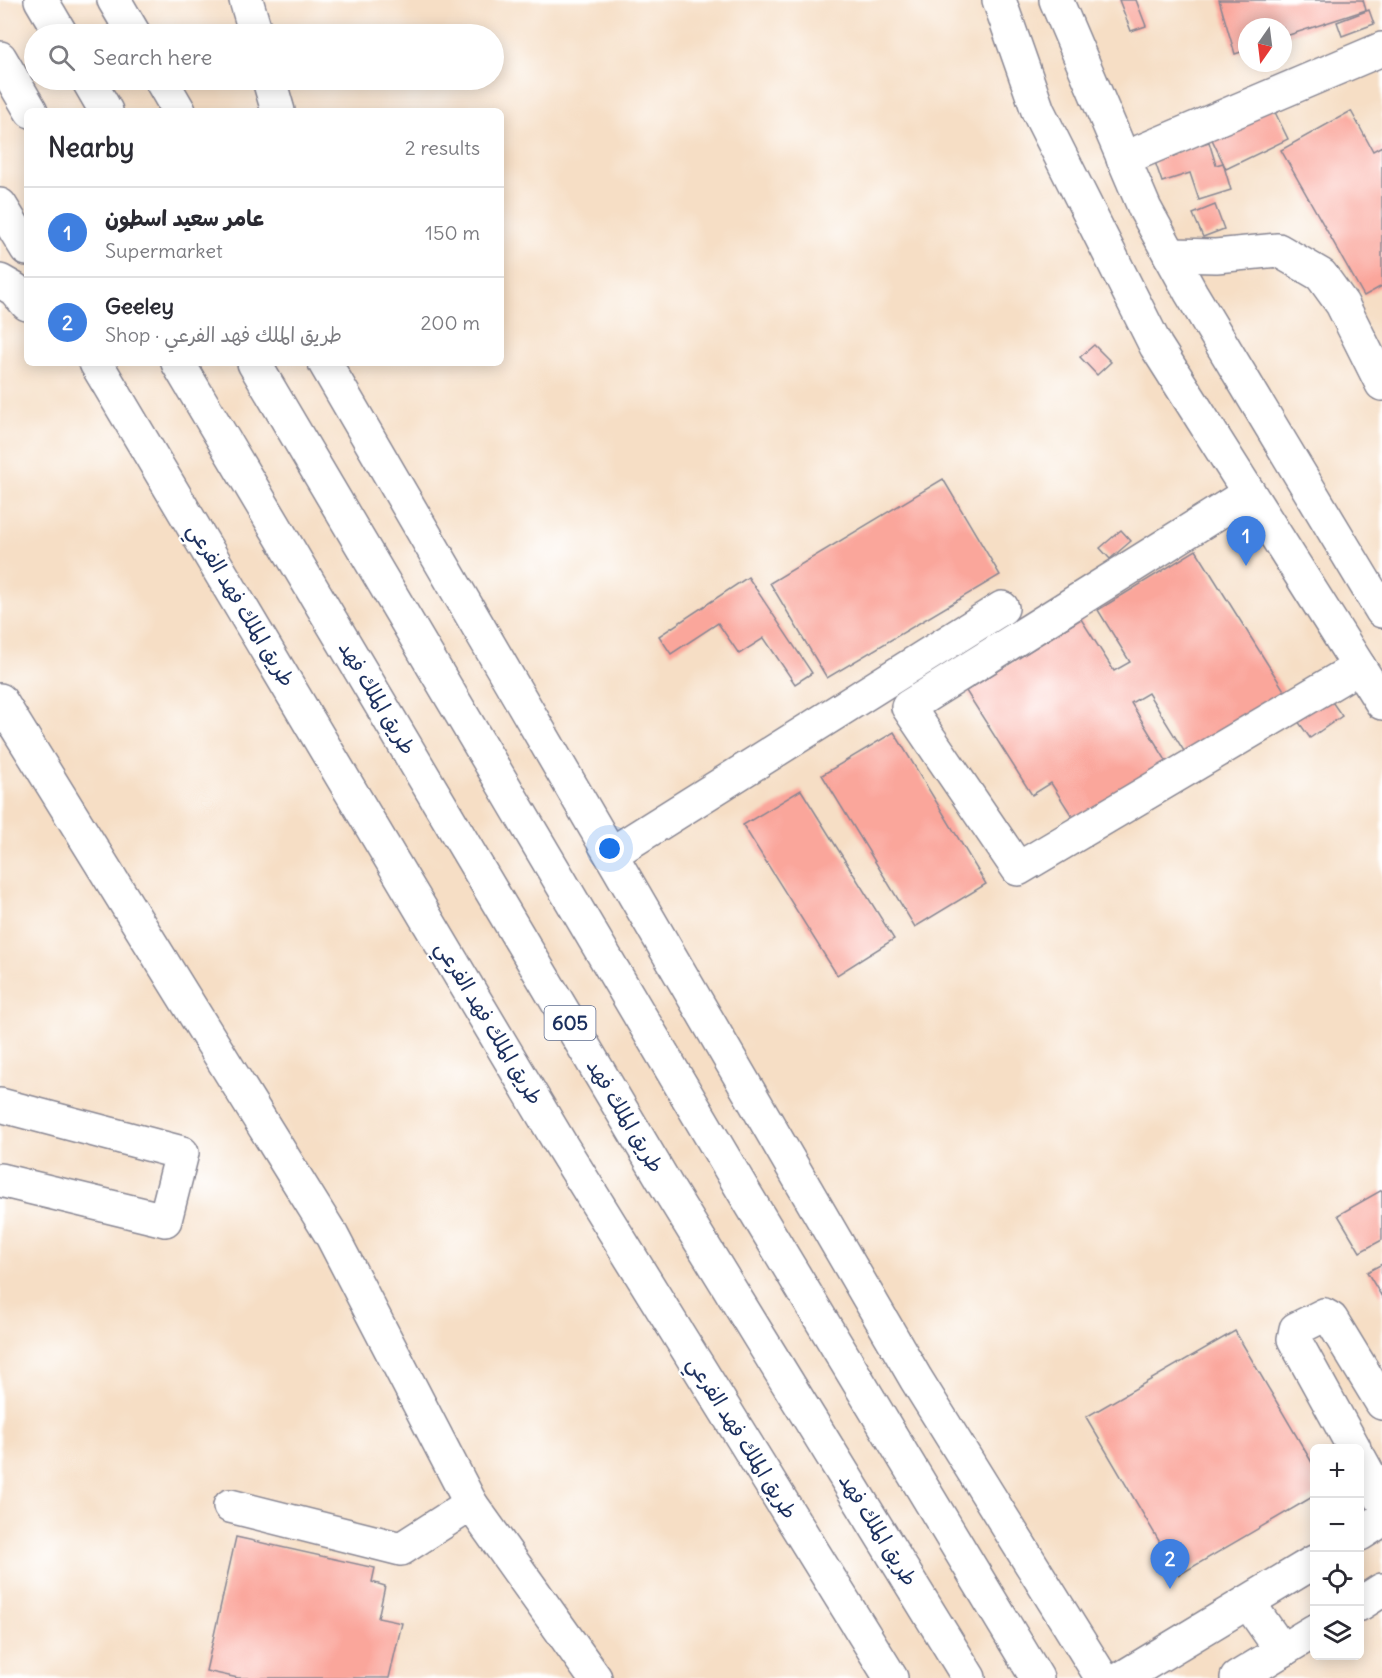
<!DOCTYPE html>
<html lang="en">
<head>
<meta charset="utf-8">
<style>
	:root { --surface:#fff; --page:#f7f7f7; --text:#2b2b33; --muted:#7c7c81; --line:#e1e1e2; --accent:#d1495b }
	body { margin:0; font-family:Delius,"Playpen Sans Arabic",sans-serif; background:var(--page); color:var(--text) }
	.controls { position:absolute; right:18px; bottom:18px; display:grid; overflow:hidden; border-radius:9px; box-shadow:0 3px 15px #0003 }
	.controls button { width:54px; height:54px; display:grid; place-items:center; padding:0; border:0; border-bottom:2px solid var(--line); background:var(--surface); color:var(--text); font:30px sans-serif }
	.compass { position:absolute; left:1238px; top:18px; width:54px; height:54px; border-radius:50%; background:var(--surface); box-shadow:0 3px 15px #0003; rotate:194deg }
	.you { position:absolute; left:610px; top:849px; width:21px; height:21px; margin:-15px; border:4px solid #fff; border-radius:50%; background:#1a73e8; box-shadow:0 0 0 9px #1a73e833 }
	.badge { display:grid; place-items:center; width:39px; height:39px; border-radius:50%; background:var(--accent); color:#fff; font-size:20px; font-weight:700 }
	.pin { position:absolute; translate:-50% -50px; filter:drop-shadow(0 2px 3px #0008) }
	.pin::after { content:''; position:absolute; top:32px; width:21px; height:18px; background:inherit; clip-path:polygon(0 0,100% 0,50% 100%) }
	.list { margin:0; padding:0; list-style:none }
	h2 { display:flex; justify-content:space-between; align-items:center; height:78px; margin:0; padding:0 24px; font-size:26px }
	h2 small { font-size:20px; font-weight:400; color:var(--muted) }
	.list li { display:grid; grid-template-columns:39px 1fr auto; gap:18px; align-items:center; box-sizing:border-box; height:90px; padding:0 24px; border-top:2px solid var(--line) }
	.list b { display:block; font-size:22px; white-space:nowrap }
	.list p { margin:0; font-size:20px; white-space:nowrap; color:var(--muted) }
	.list em { font-size:20px; font-style:normal; color:var(--muted) }
	.icon { flex:none; width:33px; height:33px; fill:none; stroke:currentColor; stroke-width:2; stroke-linecap:round; stroke-linejoin:round }
	.map { position:relative; flex:none; width:1382px; height:1678px; overflow:hidden }
	.search { position:absolute; background:var(--surface); box-shadow:0 3px 15px #0003; left:24px; top:24px; width:480px; height:66px; display:flex; align-items:center; gap:15px; box-sizing:border-box; padding:0 21px; border-radius:33px; color:var(--muted); font-size:22px }
	.panel { position:absolute; background:var(--surface); box-shadow:0 3px 15px #0003; left:24px; top:108px; width:480px; height:258px; border-radius:9px }
	.map>svg:first-child { display:block }
	.building { fill:#faa69b }
	.lines { fill:none; stroke-linecap:round; stroke-linejoin:round }
	.minor-casing { stroke:#888692; stroke-width:36 }
	.major-casing { stroke:#888692; stroke-width:36 }
	.highway-casing { stroke:#888692; stroke-width:36 }
	.minor { stroke:#fff; stroke-width:33 }
	.major { stroke:#fff; stroke-width:33 }
	.highway { stroke:#fff; stroke-width:33 }
	.labels { text-anchor:middle; stroke-width:4.5; stroke-linejoin:round; paint-order:stroke }
	.shield { fill:#fff; stroke:#5f6d8e; stroke-width:1.5 }
	.shield-label { font-size:20px; font-weight:bold; fill:#1b2f5e }
	.street-label { font-size:21px; fill:#1b2f5e; stroke:#fff }
</style>
</head>
<body>
<div class="map">
<svg width="1382" height="1678" viewBox="0 0 1382 1678">
	<rect width="100%" height="100%" fill="#fff"/>
	<filter id="ink" filterUnits="userSpaceOnUse"><feTurbulence type="fractalNoise" baseFrequency=".0167" numOctaves="2"/><feDisplacementMap in="SourceGraphic" scale="12" xChannelSelector="R" yChannelSelector="G"/><feConvolveMatrix kernelMatrix="1 2 1 2 8 2 1 2 1" color-interpolation-filters="sRGB"/></filter>
	<filter id="wash" filterUnits="userSpaceOnUse"><feTurbulence type="fractalNoise" baseFrequency=".008" numOctaves="4" result="noise"/><feDisplacementMap in="SourceGraphic" scale="24" xChannelSelector="R" yChannelSelector="G"/><feGaussianBlur stdDeviation="1.35" result="paint"/><feColorMatrix in="noise" values="0 0 0 0 0 0 0 0 0 0 0 0 0 0 0 0 0 1.4 0 .05"/><feComposite in="paint" operator="in"/></filter>
	<g filter="url(#wash)">
		<rect width="100%" height="100%" fill="#f6dec5"/>
		<g id="blocks">
			<g class="building">
				<path d="M 1119,0 L 1136,0 L 1146,26 L 1131,31 Z"/>
				<path d="M 1219,0 L 1363,0 L 1366,10 L 1283,37 L 1283,27 L 1247,27 L 1247,50 L 1235,54 Z"/>
				<path d="M 1369,10 L 1374,24 L 1342,36 L 1337,22 Z"/>
				<path d="M 1272,106 L 1288,139 L 1226,169 L 1210,135 Z"/>
				<path d="M 1351,111 L 1373,151 L 1382,146 L 1382,286 L 1364,296 L 1281,150 Z"/>
				<path d="M 1209,142 L 1216,165 L 1223,163 L 1231,190 L 1199,200 L 1190,173 L 1162,182 L 1154,159 Z"/>
				<path d="M 1215,205 L 1224,229 L 1203,237 L 1193,214 Z"/>
				<path d="M 1094,345 L 1111,362 L 1097,375 L 1080,357 Z"/>
				<path d="M 943,479 L 1000,575 L 827,678 L 770,583 Z"/>
				<path d="M 1121,530 L 1131,541 L 1110,559 L 1100,548 Z"/>
				<path d="M 1196,550 L 1287,695 L 1187,756 L 1148,693 L 1131,703 L 1170,767 L 1077,824 L 1051,783 L 1032,795 L 966,691 L 1081,619 L 1114,671 L 1130,662 L 1098,610 Z"/>
				<path d="M 748,577 L 812,673 L 795,684 L 764,638 L 739,654 L 718,623 L 671,654 L 659,636 Z"/>
				<path d="M 1328,696 L 1342,716 L 1310,738 L 1295,717 Z"/>
				<path d="M 894,732 L 986,884 L 915,927 L 822,775 Z"/>
				<path d="M 801,790 L 894,939 L 837,975 L 743,825 Z"/>
				<path d="M 1382,1190 L 1382,1240 L 1360,1252 L 1338,1215 Z"/>
				<path d="M 1382,1264 L 1382,1297 L 1367,1272 Z"/>
				<path d="M 1235,1331 L 1314,1466 L 1314,1496 L 1179,1575 L 1086,1417 Z"/>
				<path d="M 236,1537 L 375,1568 L 372,1582 L 385,1586 L 378,1618 L 402,1623 L 389,1678 L 238,1678 L 206,1671 Z"/>
			</g>
		</g>
	</g>
	<g filter="url(#ink)">
		<use href="#blocks" fill-opacity="0" stroke="#888692" stroke-width="1.5"/>
		<g class="lines">
			<defs>
				<g id="minor">
					<path d="M 999,0 L 1038,111 L 1156,346 L 1382,703"/>
					<path d="M 1056,0 L 1145,209 L 1191,293 L 1382,611"/>
					<path d="M 1123,159 L 1382,49"/>
					<path d="M 1170,255 L 1216,256 L 1278,250 L 1321,275 L 1342,304 L 1382,384"/>
					<path d="M 1249,493 L 908,707 L 1018,869 L 1359,667"/>
					<path d="M 0,700 L 332,1236 L 471,1504 L 595,1678"/>
					<path d="M 611,854 L 1002,608"/>
					<path d="M 0,1105 L 182,1153 L 165,1220 L 0,1180"/>
					<path d="M 1354,1448 L 1294,1339 L 1296,1329 L 1324,1315 L 1331,1319 L 1382,1403"/>
					<path d="M 1360,1459 L 1382,1499"/>
					<path d="M 230,1506 L 401,1549 L 471,1504"/>
					<path d="M 1360,1534 L 1382,1520"/>
					<path d="M 1248,1602 L 1282,1651"/>
					<path d="M 1360,1604 L 1382,1590"/>
					<path d="M 1122,1678 L 1314,1562"/>
					<path d="M 1237,1678 L 1314,1631"/>
				</g>
				<g id="major">
					<path d="M 114,0 L 134,34"/>
					<path d="M 246,0 L 256,34"/>
					<path d="M 161,80 L 179,111"/>
					<path d="M 269,80 L 278,111"/>
					<path d="M 0,205 L 27,249"/>
					<path d="M 0,281 L 14,289 L 27,304"/>
					<path d="M 96,363 L 561,1145 L 891,1678"/>
					<path d="M 325,363 L 916,1379 L 1102,1678"/>
				</g>
				<g id="highway">
					<path d="M 41,0 L 61,34"/>
					<path d="M 0,58 L 31,111"/>
					<path d="M 88,80 L 106,111"/>
					<path d="M 178,363 L 669,1190 L 969,1678"/>
					<path d="M 254,363 L 744,1192 L 1037,1678"/>
				</g>
			</defs>
			<use href="#minor" class="minor-casing"/>
			<use href="#major" class="major-casing"/>
			<use href="#highway" class="highway-casing"/>
			<use href="#minor" class="minor"/>
			<use href="#major" class="major"/>
			<use href="#highway" class="highway"/>
		</g>
	</g>
	<g class="labels">
		<rect class="shield" x="544.5" y="1006" width="51" height="34" rx="4.5"/>
		<g class="shield-label">
			<text x="570" y="1030">605</text>
		</g>
		<g class="street-label">
			<text transform="translate(241 605) rotate(59)" y="7">طريق الملك فهد الفرعي</text>
			<text transform="translate(377 698) rotate(59)" y="7">طريق الملك فهد</text>
			<text transform="translate(489 1023) rotate(59)" y="7">طريق الملك فهد الفرعي</text>
			<text transform="translate(625 1116) rotate(59)" y="7">طريق الملك فهد</text>
			<text transform="translate(742 1438) rotate(58)" y="7">طريق الملك فهد الفرعي</text>
			<text transform="translate(878 1530) rotate(58)" y="7">طريق الملك فهد</text>
		</g>
	</g>
</svg>
<div class="controls">
<button>+</button>
<button>−</button>
<button><svg class="icon" aria-label="locate" viewBox="0 0 24 24"><circle cx="12" cy="12" r="6"/><path d="M12 2v4M12 18v4M2 12h4M18 12h4"/></svg></button>
<button><svg class="icon" aria-label="layers" viewBox="0 0 24 24"><path d="M12 4l9 5-9 5-9-5zM3 14l9 5 9-5"/></svg></button>
</div>
<svg class="compass" viewBox="-18 -18 36 36"><path d="M0-13l5 13h-10z" fill="#e53935"/><path d="M0 13l5-13h-10z" fill="#7c7c81"/></svg>
<div class="you"></div>
<div class="pin badge" style="left:1246px;top:566px;background:#3f7fe0">1</div>
<div class="pin badge" style="left:1170px;top:1589px;background:#3f7fe0">2</div>
<div class="search"><svg class="icon" aria-label="search" viewBox="0 0 24 24"><circle cx="10" cy="10" r="6"/><path d="M15 15l6 6"/></svg>Search here</div>
<section class="panel">
<h2>Nearby<small>2 results</small></h2>
<ul class="list">
<li><span class="badge" style="background:#3f7fe0">1</span><div><b>عامر سعيد اسطون</b><p>Supermarket</p></div><em>150 m</em></li>
<li><span class="badge" style="background:#3f7fe0">2</span><div><b>Geeley</b><p>Shop · طريق الملك فهد الفرعي</p></div><em>200 m</em></li>
</ul>
</section>
</div>
</body>
</html>
